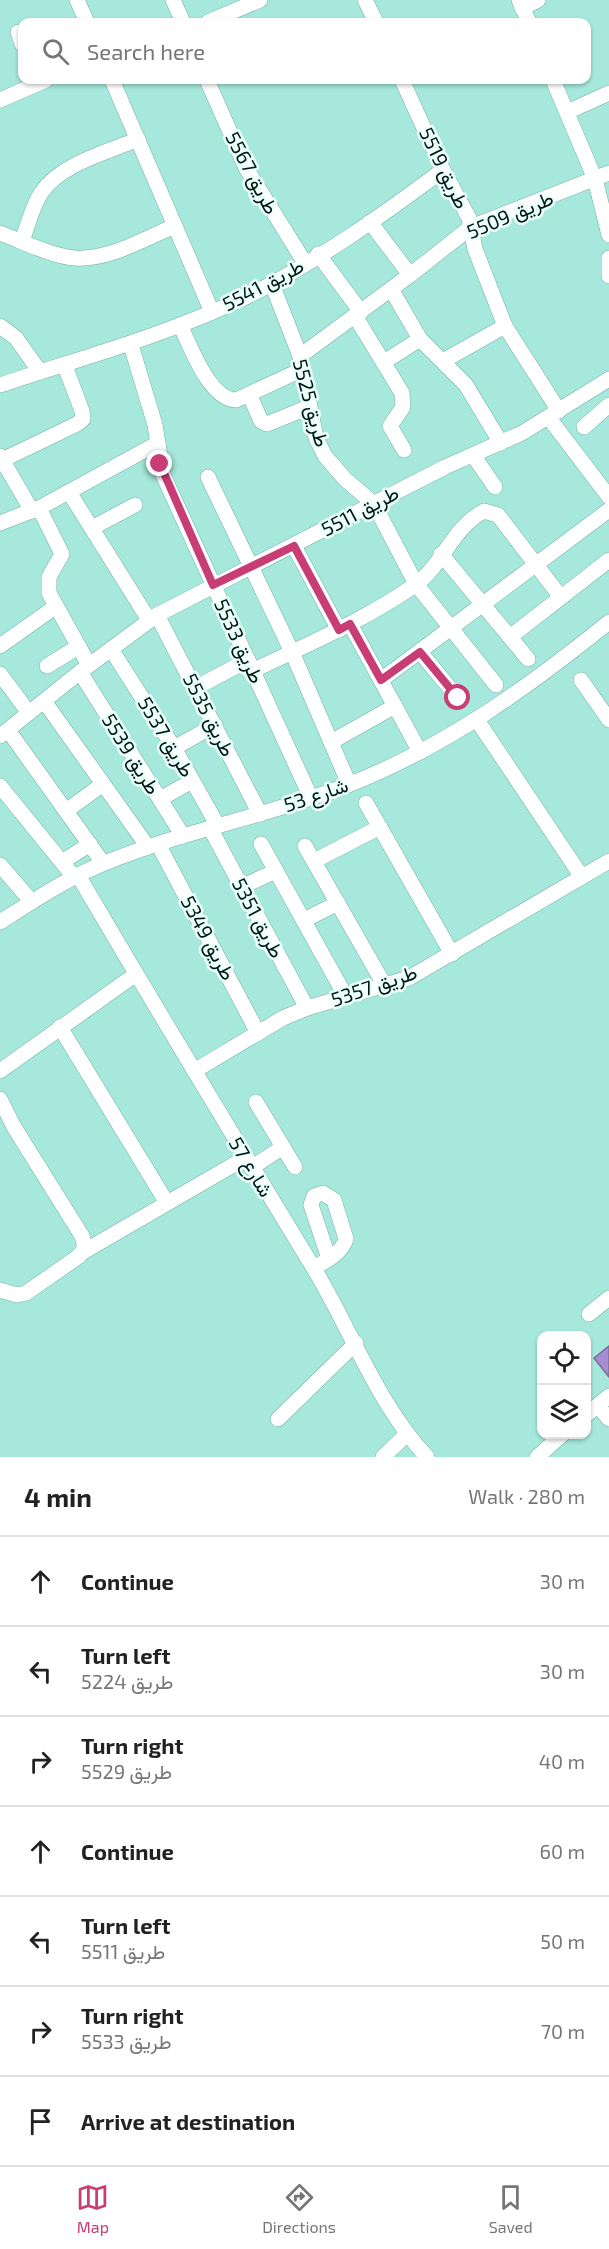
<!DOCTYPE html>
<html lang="en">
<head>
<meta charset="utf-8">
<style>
	:root { --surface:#fff; --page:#f6f6f6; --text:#222; --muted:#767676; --line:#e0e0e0; --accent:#c83d73 }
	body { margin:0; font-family:"Exo 2",Vazirmatn,sans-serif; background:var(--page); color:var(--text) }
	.controls { position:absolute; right:18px; bottom:18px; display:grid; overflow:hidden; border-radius:12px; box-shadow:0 2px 4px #0004 }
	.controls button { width:54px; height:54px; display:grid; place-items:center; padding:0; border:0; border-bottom:2px solid var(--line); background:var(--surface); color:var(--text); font:30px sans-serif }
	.stop { position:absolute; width:18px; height:18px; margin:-14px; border:4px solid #c83d73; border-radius:50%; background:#fff }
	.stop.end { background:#c83d73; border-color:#fff; box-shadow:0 2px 6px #0008 }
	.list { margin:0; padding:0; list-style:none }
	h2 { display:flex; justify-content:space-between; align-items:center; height:78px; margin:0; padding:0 24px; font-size:26px }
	h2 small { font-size:20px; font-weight:400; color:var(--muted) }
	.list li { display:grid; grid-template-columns:39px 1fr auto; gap:18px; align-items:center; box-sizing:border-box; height:90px; padding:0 24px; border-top:2px solid var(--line) }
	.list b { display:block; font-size:22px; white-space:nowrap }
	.list p { margin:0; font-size:20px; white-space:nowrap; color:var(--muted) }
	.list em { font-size:20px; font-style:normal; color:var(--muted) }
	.icon { flex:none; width:33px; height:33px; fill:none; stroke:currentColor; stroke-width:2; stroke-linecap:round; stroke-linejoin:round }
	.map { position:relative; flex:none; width:609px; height:1457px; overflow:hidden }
	.search { position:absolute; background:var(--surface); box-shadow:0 2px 4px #0004; left:18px; right:18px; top:18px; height:66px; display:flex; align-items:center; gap:15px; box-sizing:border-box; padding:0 21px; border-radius:12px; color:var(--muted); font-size:22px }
	.sheet { height:708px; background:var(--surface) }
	nav { display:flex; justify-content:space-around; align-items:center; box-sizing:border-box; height:84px; border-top:2px solid var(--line); background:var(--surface); font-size:16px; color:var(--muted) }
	nav a { display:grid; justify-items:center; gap:3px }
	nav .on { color:var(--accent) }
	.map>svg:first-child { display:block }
	.building { fill:#a68dcf; stroke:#7e6e9a; stroke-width:1.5 }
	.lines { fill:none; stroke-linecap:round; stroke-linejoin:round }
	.minor-casing { stroke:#71b2a6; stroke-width:16 }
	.minor { stroke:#fff; stroke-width:15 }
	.route { stroke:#c83d73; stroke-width:8 }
	.labels { text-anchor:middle; stroke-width:5; stroke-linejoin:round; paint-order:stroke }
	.street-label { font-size:20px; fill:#001915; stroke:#ecfffb }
</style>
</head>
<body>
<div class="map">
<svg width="609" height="1457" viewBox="0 0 609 1457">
	<rect width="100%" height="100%" fill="#a6e9dc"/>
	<path class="building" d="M 609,1346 L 609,1377 L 594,1358 Z"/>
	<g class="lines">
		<defs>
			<g id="minor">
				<path d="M 77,0 L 87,22"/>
				<path d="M 173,0 L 183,22"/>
				<path d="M 365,0 L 376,22"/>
				<path d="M 519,0 L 529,22"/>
				<path d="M 522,8 L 538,0"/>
				<path d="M 208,22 L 260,0"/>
				<path d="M 18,32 L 22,44"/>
				<path d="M 112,80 L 212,312"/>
				<path d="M 207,80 L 246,168 L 305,263"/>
				<path d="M 402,80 L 443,170 L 469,218 L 475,249 L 505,326 L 559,411"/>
				<path d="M 553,80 L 595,179 L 609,235"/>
				<path d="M 0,100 L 46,80"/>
				<path d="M 567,112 L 609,93"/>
				<path d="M 370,222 L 410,275"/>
				<path d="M 0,233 C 24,242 49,255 74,258 C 108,261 145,238 175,226"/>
				<path d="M 22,241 C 28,225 32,207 41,193 C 60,164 106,153 138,139"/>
				<path d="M 318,254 L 361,312"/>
				<path d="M 609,258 L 609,276"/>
				<path d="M 272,284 L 300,356 L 316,438 L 325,456 L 345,479 L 374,504 L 416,584 L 496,685"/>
				<path d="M 391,289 L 420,339 L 466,385 L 501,443"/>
				<path d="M 355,316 L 402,393 L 403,407 L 390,426 L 404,450"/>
				<path d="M 180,325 C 191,347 209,399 236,400 L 303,369"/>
				<path d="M 0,326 L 16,338 L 40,372"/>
				<path d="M 131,345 L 155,425 L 163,475 L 311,798"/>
				<path d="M 300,356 L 410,275 L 471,227 L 609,173"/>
				<path d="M 443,361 L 505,326"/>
				<path d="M 384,362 L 420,339"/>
				<path d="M 0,385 C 84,357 167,335 248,296 C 315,263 384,214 443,170"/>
				<path d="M 249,394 L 261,421 L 267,424 L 309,407"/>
				<path d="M 549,418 L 609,497"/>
				<path d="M 584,427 L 609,405"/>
				<path d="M 473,455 L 495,487"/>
				<path d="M 0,456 L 32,511"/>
				<path d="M 2,460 L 77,424 L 83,419 L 82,411 L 65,366"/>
				<path d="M 208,477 L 292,652 L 349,784"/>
				<path d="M 69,492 L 149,620"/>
				<path d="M 39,508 L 62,554 L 49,577 L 49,593 L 89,665"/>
				<path d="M 0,523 L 39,508 L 158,443"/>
				<path d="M 92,528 L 135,505"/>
				<path d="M 294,546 L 339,630"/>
				<path d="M 441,554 L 528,659"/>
				<path d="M 157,615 L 260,814"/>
				<path d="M 350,624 L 420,752"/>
				<path d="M 510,637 L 609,560"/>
				<path d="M 0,646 L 55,607"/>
				<path d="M 111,649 L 174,748 L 218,826"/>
				<path d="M 420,652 L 458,698"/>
				<path d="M 47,666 L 78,647"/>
				<path d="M 252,671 C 308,644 365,620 415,585 C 443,565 452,528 484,511 L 498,515 L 560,596"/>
				<path d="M 80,672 L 183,836"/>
				<path d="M 0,674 L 29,713"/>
				<path d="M 381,680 L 609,510"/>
				<path d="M 581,680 L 609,720"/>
				<path d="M 195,688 L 248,660"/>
				<path d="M 44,701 L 148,847"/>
				<path d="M 477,720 L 582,877"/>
				<path d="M 8,730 L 103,863"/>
				<path d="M 0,736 L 80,672 L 157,615 L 445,467 L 522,433 L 609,379"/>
				<path d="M 331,742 L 395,706"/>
				<path d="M 174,748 L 215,725"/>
				<path d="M 0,786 L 74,877"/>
				<path d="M 160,799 L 192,781"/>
				<path d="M 366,803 L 452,954"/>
				<path d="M 66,811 L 103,784"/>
				<path d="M 210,828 L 307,1008"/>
				<path d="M 158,844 L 258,1033"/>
				<path d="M 261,844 L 346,997"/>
				<path d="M 305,846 L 385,986"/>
				<path d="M 314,861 L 380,827"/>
				<path d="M 62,862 L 90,844"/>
				<path d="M 0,865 L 32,902"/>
				<path d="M 78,875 C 155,1007 234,1137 313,1267 C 351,1329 377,1404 427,1457"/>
				<path d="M 241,887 L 276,871"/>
				<path d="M 304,920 L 338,903"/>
				<path d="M 0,922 C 33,901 66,879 102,864 C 182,831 268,816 348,785 C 447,746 527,688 609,622"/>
				<path d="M 60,1027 L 167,1203"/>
				<path d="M 0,1071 L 136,974"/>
				<path d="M 194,1071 L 283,1018 L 307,1008 L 409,978 L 609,861"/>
				<path d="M 0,1099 L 14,1127 L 82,1236 L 85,1247 L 79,1256 L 26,1293 L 17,1295 L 0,1290"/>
				<path d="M 256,1102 L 295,1167"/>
				<path d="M 251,1168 L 283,1147"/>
				<path d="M 83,1252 L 245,1158"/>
				<path d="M 314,1268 C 326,1261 342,1253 346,1239 L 334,1200 L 323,1193 L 314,1196 L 311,1205 L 329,1259"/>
				<path d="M 589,1314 L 609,1298"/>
				<path d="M 598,1406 L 609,1419"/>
				<path d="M 586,1415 L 609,1396"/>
				<path d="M 278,1419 L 356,1343"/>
				<path d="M 383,1457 L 407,1434"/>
				<path d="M 537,1457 L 563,1434"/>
			</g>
		</defs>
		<use href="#minor" class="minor-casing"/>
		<use href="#minor" class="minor"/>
	</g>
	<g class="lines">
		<path class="route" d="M 160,464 L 213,585 L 294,546 L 339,630 L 350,624 L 381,680 L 420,652 L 458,698"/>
	</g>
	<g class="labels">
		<g class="street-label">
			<text transform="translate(444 168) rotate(64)" y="7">طريق 5519</text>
			<text transform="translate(252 173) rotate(62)" y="7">طريق 5567</text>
			<text transform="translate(510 215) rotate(-23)" y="7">طريق 5509</text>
			<text transform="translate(263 285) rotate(-28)" y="7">طريق 5541</text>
			<text transform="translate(311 403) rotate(75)" y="7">طريق 5525</text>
			<text transform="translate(360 511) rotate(-28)" y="7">طريق 5511</text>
			<text transform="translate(239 641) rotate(65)" y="7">طريق 5533</text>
			<text transform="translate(209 715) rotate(63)" y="7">طريق 5535</text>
			<text transform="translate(166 737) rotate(59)" y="7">طريق 5537</text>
			<text transform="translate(131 754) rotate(58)" y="7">طريق 5539</text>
			<text transform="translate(316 795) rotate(-19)" y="7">شارع 53</text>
			<text transform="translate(258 918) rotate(62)" y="7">طريق 5351</text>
			<text transform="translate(208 938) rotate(62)" y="7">طريق 5349</text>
			<text transform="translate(374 986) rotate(-19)" y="7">طريق 5357</text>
			<text transform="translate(251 1167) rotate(59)" y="7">شارع 57</text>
		</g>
	</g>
</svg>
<div class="controls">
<button><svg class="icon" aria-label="locate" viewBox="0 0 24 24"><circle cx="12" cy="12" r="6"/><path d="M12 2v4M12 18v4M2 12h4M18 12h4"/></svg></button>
<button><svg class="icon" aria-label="layers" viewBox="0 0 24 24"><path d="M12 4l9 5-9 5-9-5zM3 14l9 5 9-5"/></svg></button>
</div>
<div class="stop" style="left:458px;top:698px"></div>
<div class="stop end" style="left:160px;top:464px"></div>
<div class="search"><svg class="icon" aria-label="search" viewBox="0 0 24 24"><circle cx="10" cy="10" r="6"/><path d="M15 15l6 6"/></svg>Search here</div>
</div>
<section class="sheet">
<h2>4 min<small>Walk · 280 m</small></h2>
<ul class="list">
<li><svg class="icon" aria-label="ahead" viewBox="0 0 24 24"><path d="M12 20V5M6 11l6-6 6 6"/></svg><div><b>Continue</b></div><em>30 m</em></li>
<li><svg class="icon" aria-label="left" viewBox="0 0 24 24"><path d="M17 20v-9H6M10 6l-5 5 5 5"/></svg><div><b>Turn left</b><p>طريق 5224</p></div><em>30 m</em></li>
<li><svg class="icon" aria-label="right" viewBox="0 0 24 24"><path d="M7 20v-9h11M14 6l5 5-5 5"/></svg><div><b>Turn right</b><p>طريق 5529</p></div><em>40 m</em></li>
<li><svg class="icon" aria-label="ahead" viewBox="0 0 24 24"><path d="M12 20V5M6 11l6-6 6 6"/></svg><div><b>Continue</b></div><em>60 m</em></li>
<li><svg class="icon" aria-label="left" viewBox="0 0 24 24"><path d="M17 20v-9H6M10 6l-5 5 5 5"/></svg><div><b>Turn left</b><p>طريق 5511</p></div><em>50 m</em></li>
<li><svg class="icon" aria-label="right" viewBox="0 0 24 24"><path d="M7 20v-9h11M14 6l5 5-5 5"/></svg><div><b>Turn right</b><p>طريق 5533</p></div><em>70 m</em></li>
<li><svg class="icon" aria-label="arrive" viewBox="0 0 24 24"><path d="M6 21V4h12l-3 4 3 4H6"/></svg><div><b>Arrive at destination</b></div></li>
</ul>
</section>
<nav>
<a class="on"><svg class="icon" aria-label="map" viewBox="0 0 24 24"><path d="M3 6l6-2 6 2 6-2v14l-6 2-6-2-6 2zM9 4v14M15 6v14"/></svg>Map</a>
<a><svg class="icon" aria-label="directions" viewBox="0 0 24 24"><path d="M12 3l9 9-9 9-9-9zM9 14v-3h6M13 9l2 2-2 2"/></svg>Directions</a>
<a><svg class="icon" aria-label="saved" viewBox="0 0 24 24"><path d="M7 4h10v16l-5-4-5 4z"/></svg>Saved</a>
</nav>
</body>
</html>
